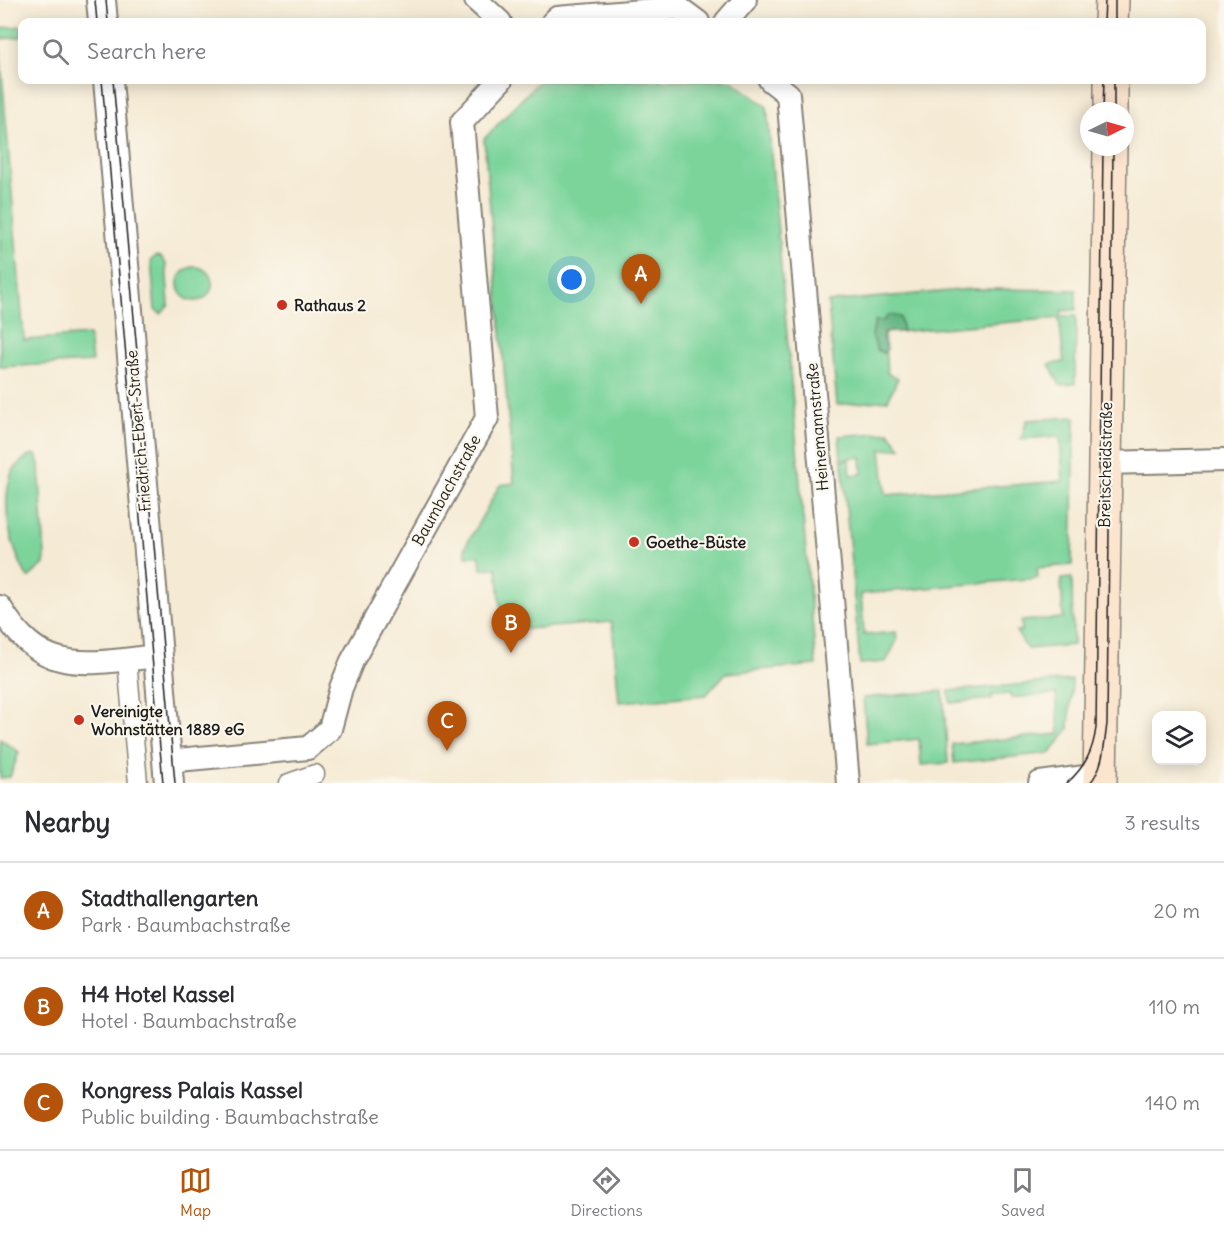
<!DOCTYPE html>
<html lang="en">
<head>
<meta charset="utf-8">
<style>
	:root { --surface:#fff; --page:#f2f2f3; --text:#2b2b33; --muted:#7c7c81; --line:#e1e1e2; --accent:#b45309 }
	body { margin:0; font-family:Delius,sans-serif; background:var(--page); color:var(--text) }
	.controls { position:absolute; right:18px; bottom:18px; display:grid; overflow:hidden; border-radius:12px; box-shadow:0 3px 15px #0003 }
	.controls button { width:54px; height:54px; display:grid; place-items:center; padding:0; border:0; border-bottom:2px solid var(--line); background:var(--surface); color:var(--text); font:30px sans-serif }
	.compass { position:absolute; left:1080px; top:102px; width:54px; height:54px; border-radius:50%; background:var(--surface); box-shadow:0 3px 15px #0003; rotate:85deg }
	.you { position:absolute; left:572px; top:280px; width:21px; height:21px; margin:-15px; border:4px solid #fff; border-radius:50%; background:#1a73e8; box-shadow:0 0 0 9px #1a73e833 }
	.badge { display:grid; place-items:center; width:39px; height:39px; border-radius:50%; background:var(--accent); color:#fff; font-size:20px; font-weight:700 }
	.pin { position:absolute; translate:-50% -50px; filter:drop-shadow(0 2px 3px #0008) }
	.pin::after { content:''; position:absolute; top:32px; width:21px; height:18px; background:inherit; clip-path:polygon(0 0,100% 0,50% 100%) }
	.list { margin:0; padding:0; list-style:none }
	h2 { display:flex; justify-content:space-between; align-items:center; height:78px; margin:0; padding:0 24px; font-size:26px }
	h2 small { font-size:20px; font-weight:400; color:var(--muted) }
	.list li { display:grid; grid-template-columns:39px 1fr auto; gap:18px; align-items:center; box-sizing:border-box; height:96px; padding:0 24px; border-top:2px solid var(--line) }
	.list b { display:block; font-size:22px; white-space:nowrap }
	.list p { margin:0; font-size:20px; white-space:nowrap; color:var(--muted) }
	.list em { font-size:20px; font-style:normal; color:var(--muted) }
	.icon { flex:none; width:33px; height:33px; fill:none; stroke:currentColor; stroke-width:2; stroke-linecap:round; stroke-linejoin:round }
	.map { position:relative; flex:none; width:1224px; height:783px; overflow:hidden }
	.search { position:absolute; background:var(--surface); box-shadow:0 3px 15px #0003; left:18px; right:18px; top:18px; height:66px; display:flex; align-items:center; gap:15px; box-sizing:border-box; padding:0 21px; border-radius:12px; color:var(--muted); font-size:22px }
	.sheet { height:366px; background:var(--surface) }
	nav { display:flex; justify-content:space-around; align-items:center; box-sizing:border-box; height:84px; border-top:2px solid var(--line); background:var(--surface); font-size:16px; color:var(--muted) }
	nav a { display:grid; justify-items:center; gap:3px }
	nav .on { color:var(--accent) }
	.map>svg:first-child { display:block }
	.green { fill:#7bd49b; stroke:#4c785c; stroke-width:1.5 }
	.forest { fill:#64b683; stroke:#406950; stroke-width:1.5 }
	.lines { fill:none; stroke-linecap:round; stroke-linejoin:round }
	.pedestrian-casing { stroke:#888378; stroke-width:21 }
	.minor-casing { stroke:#888378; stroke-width:26 }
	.tertiary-casing { stroke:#888378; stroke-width:32 }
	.secondary-casing { stroke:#888378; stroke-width:36 }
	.pedestrian { stroke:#fff; stroke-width:18 }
	.minor { stroke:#fff; stroke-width:22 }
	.tertiary { stroke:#fff; stroke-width:28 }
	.secondary { stroke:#fce5cf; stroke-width:33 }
	.tram { stroke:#1c1c1c; stroke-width:1.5 }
	.poi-dot { fill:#c8321e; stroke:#fbf7ec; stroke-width:2 }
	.labels { text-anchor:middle; stroke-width:4.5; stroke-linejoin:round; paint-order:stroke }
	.poi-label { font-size:16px; font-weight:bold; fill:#1c1c1c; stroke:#fbf7ec; text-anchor:start }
	.street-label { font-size:16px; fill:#1c1c1c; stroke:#fbf7ec }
</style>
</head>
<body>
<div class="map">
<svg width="1224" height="783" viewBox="0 0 1224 783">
	<rect width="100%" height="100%" fill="#fbf7ec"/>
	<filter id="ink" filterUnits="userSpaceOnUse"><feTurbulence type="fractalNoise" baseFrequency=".0167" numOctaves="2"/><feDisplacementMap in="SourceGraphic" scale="12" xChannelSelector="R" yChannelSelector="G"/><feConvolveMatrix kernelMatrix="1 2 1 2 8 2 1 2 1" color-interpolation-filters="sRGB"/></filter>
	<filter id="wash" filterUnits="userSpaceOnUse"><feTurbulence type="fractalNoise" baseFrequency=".008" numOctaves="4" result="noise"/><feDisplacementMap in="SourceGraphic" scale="24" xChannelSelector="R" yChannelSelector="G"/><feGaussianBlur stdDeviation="1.35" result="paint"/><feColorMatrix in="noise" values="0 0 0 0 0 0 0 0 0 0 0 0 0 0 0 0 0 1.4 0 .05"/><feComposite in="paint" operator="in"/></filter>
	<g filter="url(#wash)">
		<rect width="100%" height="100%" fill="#f5ead4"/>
		<g class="green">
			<path d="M 22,26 L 22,37 L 0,39 L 0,28 Z"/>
			<path d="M 0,48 L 24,340 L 89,335 L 92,362 L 0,367 Z"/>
			<path d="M 540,80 L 731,80 L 767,107 L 816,665 L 726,673 L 706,695 L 619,702 L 612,622 L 503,631 L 497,568 L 481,569 L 480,556 L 466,556 L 465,547 L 500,485 L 514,483 L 484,139 Z"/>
			<path d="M 156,256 L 161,257 L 166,264 L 169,305 L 161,314 L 155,310 L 151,260 Z"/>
			<circle cx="195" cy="284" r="17"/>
			<path d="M 971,289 L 1076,290 L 1076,310 L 1061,311 L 1061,316 L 1076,316 L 1075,384 L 1060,385 L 1049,364 L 1064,362 L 1059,318 L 884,333 L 887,373 L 898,378 L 888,400 L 837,405 L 828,302 Z"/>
			<path d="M 1075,417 L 1072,565 L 1037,568 L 1038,578 L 861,594 L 864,635 L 896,632 L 897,640 L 886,662 L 860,664 L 842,461 L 849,460 L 851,475 L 862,474 L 861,457 L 841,459 L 839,436 L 889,432 L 901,448 L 881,450 L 886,495 L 1063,481 L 1060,436 L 1021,439 L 1027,420 Z"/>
			<path d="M 33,454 L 36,455 L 39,465 L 45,557 L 44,564 L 28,578 C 10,547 0,506 12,472 C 18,465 24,457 33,454 Z"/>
			<path d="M 1072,578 L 1073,645 L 1027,649 L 1016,631 L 1022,631 L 1021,621 L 1063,618 L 1061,579 Z"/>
			<path d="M 1072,680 L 1069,728 L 1051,753 L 954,763 L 952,744 L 1059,734 L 1056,694 L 1011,698 L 1010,694 L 992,695 L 992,699 L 950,703 L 949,691 Z"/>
			<path d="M 943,691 L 948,763 L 921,765 L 919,739 L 867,744 L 863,698 Z"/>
			<path d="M 0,739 L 19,752 L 10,777 L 0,778 Z"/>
		</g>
		<path class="forest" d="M 889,315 L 900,317 L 903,332 L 884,332 L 882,338 L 887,349 L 883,353 L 877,350 L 872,335 L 875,321 L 883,321 Z"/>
	</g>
	<g filter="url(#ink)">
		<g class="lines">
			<defs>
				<g id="pedestrian">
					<path d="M 128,671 L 138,783"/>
					<path d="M 289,783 L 315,774"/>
				</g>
				<g id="minor">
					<path d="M 476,0 L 500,22"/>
					<path d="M 553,22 L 557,18 L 679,8 L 698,22"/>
					<path d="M 726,22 L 745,0"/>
					<path d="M 770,80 L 788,94 L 848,783"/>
					<path d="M 1105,463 L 1224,460"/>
					<path d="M 0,607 C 42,678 87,663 158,656"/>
					<path d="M 167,761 L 308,748 L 330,729 L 341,688 L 352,661 L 487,418 L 462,122 L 501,80"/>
					<path d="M 1040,783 L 1100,775"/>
				</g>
				<g id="tertiary">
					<path d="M 101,0 L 103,22"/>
					<path d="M 108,80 L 169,783"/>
				</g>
				<g id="secondary">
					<path d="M 1111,22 L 1112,0"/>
					<path d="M 1111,111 L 1111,80"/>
					<path d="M 1100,783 L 1110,147"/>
				</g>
			</defs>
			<use href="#pedestrian" class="pedestrian-casing"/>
			<use href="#minor" class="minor-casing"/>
			<use href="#tertiary" class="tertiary-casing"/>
			<use href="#secondary" class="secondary-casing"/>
			<use href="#pedestrian" class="pedestrian"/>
			<use href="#minor" class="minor"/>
			<use href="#tertiary" class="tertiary"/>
			<use href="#secondary" class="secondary"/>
			<g class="tram">
				<path d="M 95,0 L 97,22"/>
				<path d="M 106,0 L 108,22"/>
				<path d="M 1104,22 L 1105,0"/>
				<path d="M 1115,22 L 1115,0"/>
				<path d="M 102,80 L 163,783"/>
				<path d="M 113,80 L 175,783"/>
				<path d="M 1103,111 L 1104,80"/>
				<path d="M 1114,111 L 1114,80"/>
				<path d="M 1067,783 C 1085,767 1093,751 1096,728 L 1103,147"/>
				<path d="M 1090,783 C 1104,767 1104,744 1107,724 L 1113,147"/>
			</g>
		</g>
	</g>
	<g class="poi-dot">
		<circle cx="282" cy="305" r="6"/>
		<circle cx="634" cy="542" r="6"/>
		<circle cx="79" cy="720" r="6"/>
	</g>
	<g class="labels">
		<g class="poi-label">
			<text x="294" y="311">Rathaus 2</text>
			<text x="646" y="548">Goethe-Büste</text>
			<text x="91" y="717">Vereinigte<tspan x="91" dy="18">Wohnstätten 1889 eG</tspan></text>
		</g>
		<g class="street-label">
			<text transform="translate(817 427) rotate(-95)" y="6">Heinemannstraße</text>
			<text transform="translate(138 431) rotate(-95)" y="6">Friedrich-Ebert-Straße</text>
			<text transform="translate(1105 465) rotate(-89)" y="6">Breitscheidstraße</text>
			<text transform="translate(446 490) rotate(-61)" y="6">Baumbachstraße</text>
		</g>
	</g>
</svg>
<div class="controls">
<button><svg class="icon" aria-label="layers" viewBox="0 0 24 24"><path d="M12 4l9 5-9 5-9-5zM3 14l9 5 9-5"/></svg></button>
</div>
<svg class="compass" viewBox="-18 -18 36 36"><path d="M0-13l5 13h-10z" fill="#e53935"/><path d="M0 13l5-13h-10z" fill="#7c7c81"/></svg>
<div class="you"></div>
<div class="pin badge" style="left:641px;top:304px">A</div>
<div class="pin badge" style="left:511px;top:653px">B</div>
<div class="pin badge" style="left:447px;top:751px">C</div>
<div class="search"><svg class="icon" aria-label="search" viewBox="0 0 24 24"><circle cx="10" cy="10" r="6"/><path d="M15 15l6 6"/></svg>Search here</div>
</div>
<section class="sheet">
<h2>Nearby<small>3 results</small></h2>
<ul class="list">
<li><span class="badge">A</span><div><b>Stadthallengarten</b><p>Park · Baumbachstraße</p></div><em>20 m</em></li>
<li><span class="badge">B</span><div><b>H4 Hotel Kassel</b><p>Hotel · Baumbachstraße</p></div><em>110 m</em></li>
<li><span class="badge">C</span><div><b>Kongress Palais Kassel</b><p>Public building · Baumbachstraße</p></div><em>140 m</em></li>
</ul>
</section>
<nav>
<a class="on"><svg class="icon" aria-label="map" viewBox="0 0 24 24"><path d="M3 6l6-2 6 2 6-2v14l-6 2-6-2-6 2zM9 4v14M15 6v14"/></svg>Map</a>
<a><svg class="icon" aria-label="directions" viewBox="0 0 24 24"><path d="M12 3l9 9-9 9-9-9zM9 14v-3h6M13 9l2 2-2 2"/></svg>Directions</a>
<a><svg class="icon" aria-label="saved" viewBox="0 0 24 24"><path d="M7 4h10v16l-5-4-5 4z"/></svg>Saved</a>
</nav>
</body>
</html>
